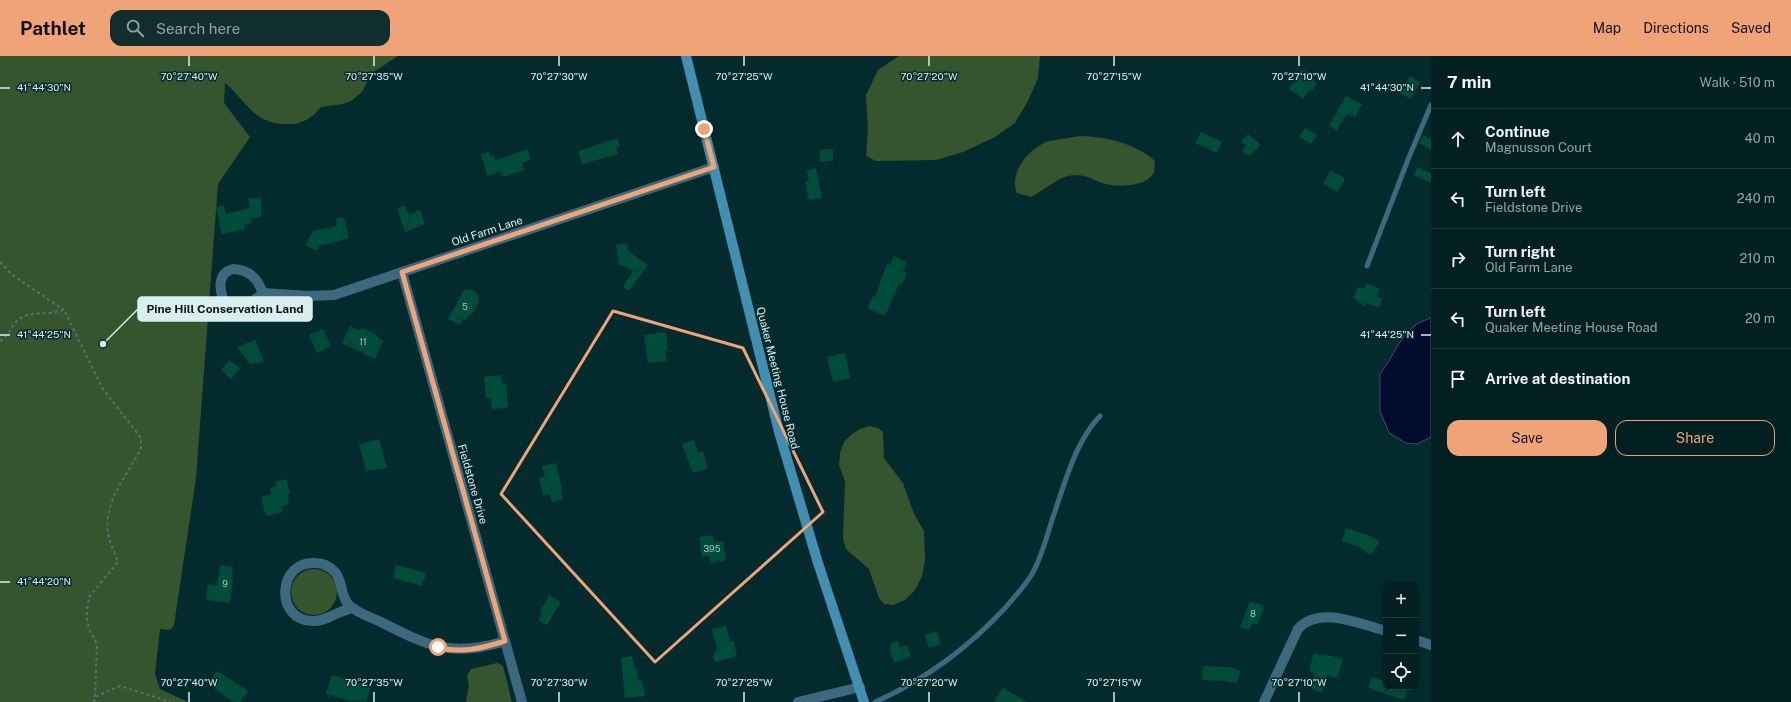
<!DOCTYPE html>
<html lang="en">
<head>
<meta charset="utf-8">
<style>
	:root { --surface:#022022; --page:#102d2f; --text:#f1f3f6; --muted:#96a3a5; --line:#233e40; --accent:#efa376 }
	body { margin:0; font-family:"Public Sans",sans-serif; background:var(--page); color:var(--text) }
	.controls { position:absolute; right:12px; bottom:12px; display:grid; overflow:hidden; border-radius:8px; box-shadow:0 2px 6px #0003 }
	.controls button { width:36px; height:36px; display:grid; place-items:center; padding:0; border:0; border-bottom:1px solid var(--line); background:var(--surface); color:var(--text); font:20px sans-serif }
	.stop { position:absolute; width:12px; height:12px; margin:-9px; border:3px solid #efa376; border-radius:50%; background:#fff }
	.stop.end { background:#efa376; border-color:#fff; box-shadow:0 1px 4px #0008 }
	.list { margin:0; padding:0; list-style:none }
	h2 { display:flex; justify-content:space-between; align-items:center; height:52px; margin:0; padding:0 16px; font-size:17px }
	h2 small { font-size:13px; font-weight:400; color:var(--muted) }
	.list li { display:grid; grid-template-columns:26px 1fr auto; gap:12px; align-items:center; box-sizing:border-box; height:60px; padding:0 16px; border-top:1px solid var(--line) }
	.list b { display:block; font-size:15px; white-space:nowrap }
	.list p { margin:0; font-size:13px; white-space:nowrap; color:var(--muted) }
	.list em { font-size:13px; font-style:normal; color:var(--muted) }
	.actions { display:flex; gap:8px; padding:12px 16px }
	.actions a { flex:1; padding:9px 0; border:1px solid var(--accent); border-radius:12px; text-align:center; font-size:14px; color:var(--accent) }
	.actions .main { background:var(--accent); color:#111 }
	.icon { flex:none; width:22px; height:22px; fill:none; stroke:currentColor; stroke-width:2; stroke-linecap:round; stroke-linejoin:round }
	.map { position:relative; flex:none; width:1431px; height:646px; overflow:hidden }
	header { display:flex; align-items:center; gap:24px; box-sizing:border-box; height:56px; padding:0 20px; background:var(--accent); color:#111 }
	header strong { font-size:19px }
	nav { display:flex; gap:22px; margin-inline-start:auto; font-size:14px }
	.search { width:280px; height:36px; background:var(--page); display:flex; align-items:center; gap:10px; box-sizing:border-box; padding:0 14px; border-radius:12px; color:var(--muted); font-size:15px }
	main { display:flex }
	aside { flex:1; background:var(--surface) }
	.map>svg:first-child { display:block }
	.green { fill:#35552f }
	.water { fill:#000b2d; stroke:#414f67 }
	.building { fill:#004c3a }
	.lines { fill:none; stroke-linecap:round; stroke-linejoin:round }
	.path { stroke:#527375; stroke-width:2; stroke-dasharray:3 3; stroke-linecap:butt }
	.service { stroke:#3c697e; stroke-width:5 }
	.minor { stroke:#3c697e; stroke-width:10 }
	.secondary { stroke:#438fb1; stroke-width:10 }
	.route { stroke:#efa376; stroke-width:5 }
	.marked { fill:none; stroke:#efa376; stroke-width:3; stroke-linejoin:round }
	.ticks { fill:none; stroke:#d9eeef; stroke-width:1.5 }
	.labels { text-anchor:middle; stroke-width:3; stroke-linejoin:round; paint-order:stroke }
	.number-label { font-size:9px; fill:#a3c6c2 }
	.street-label { font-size:11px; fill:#d9eeef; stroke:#032b2d }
	.ticks-label { font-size:10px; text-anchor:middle; fill:#d9eeef; stroke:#032b2d; stroke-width:3; stroke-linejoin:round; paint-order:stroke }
	.leader { fill:none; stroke:#d9eeef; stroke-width:1.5 }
	.callout-dot { fill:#d9eeef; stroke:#032b2d; stroke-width:1.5 }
	.callout { fill:#d9eeef; stroke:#d9eeef; stroke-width:1.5 }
	.callout-label { font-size:12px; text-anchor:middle; font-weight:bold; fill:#111 }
</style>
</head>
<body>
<header>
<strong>Pathlet</strong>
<div class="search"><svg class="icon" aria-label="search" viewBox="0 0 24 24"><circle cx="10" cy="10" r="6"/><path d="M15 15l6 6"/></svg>Search here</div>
<nav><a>Map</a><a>Directions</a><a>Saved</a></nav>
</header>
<main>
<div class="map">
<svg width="1431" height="646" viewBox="0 0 1431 646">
	<rect width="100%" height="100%" fill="#032b2d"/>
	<g class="green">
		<path d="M 0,0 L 398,0 L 372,17 L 362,36 L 351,45 L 343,48 L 321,51 C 313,61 303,68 290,68 C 254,70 248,46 225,27 L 224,47 L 250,81 L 218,128 L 196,422 L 174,569 L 170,574 L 160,573 L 155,618 L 160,633 L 188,646 L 0,646 Z"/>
		<path d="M 899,0 L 1040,0 L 1038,22 L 1028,45 L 1015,67 L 995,81 L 963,96 L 936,104 L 876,105 L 866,100 L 868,73 L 866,39 L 878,14 Z"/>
		<path d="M 1080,80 C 1107,81 1135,87 1155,105 L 1154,117 C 1151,120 1148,124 1145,125 C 1133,131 1111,131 1099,126 C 1090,122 1085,119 1075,119 C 1060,119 1045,134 1031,141 L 1017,137 C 1008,117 1030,91 1049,85 C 1059,83 1070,82 1080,80 Z"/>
		<path d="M 869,370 L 878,372 L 883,376 L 884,402 L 903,427 L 914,458 L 924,475 L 925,504 L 922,520 L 915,534 L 905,544 L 893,549 L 884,548 L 879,542 L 869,513 L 846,493 L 843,483 L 845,425 L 839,409 L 840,397 L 844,386 L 852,378 L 860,373 Z"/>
		<circle cx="314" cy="536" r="23"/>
		<path d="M 497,607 L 503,610 L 512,646 L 466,646 L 469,629 L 467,620 L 471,613 Z"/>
	</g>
	<path class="water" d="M 1431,262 L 1431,381 L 1417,388 L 1406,387 L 1389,377 L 1380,355 L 1380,318 C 1398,295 1401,271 1431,262 Z"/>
	<g class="building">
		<path d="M 1302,13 L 1312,19 L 1310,22 L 1317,27 L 1312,35 L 1309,33 L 1303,43 L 1289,33 Z"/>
		<path d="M 1410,20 L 1420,26 L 1411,43 L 1400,37 Z"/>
		<path d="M 1346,40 L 1362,48 L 1355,61 L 1347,57 L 1337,74 L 1329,70 Z"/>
		<path d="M 1305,72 L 1317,79 L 1311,88 L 1299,81 Z"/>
		<path d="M 1201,76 L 1222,86 L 1217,97 L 1195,87 Z"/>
		<path d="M 1248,78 L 1261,89 L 1249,100 L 1242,95 L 1246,90 L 1241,86 Z"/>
		<path d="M 1423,79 L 1431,84 L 1431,94 L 1419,87 Z"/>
		<path d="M 617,82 L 620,90 L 616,91 L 618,98 L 582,108 L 578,95 Z"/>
		<path d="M 528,93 L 531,104 L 522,107 L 524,114 L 503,121 L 501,115 L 487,120 L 481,98 L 490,96 L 491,100 L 494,99 L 495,105 Z"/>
		<path d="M 833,93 L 833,105 L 820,106 L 820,94 Z"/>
		<path d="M 1418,111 L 1431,118 L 1431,127 L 1413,119 Z"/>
		<path d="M 816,112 L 822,142 L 809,144 L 805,126 L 809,125 L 807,114 Z"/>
		<path d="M 1330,115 L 1345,122 L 1338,136 L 1323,128 Z"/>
		<path d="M 248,142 L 261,142 L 261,161 L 251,162 L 251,167 L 244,168 L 245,173 L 222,178 L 216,151 L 224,149 L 226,158 L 250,152 Z"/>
		<path d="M 405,149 L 409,159 L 420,154 L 425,168 L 405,176 L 397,152 Z"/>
		<path d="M 344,161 L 349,182 L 319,190 L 317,195 L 305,189 L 313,175 L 337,170 L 336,163 Z"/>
		<path d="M 627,187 L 628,195 L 648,209 L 629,235 L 623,231 L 633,215 L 619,208 L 616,189 Z"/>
		<path d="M 894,200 L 907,206 L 903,216 L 907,217 L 902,229 L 899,228 L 885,260 L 867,252 L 873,240 L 875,241 L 887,208 L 890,209 Z"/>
		<path d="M 1367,227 L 1380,233 L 1376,240 L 1383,243 L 1378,252 L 1366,247 L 1365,250 L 1353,242 L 1358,231 L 1364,233 Z"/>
		<path d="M 469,233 L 476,236 L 479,243 L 476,253 L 470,260 L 469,259 L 466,264 L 463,263 L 460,269 L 448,263 L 464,234 Z"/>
		<path d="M 350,270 L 360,275 L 362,272 L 377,279 L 377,281 L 383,285 L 375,303 L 342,287 Z"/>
		<path d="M 323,273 L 331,290 L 317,297 L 309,279 Z"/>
		<path d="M 666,276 L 668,294 L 665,294 L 667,305 L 648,307 L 644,279 Z"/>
		<path d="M 255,284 L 264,306 L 250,308 L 237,291 Z"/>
		<path d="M 845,297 L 850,322 L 833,326 L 827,301 Z"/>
		<path d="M 229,304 L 240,312 L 231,323 L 221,314 Z"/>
		<path d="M 501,319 L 502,328 L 506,328 L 508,351 L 492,353 L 491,341 L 486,342 L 484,321 Z"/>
		<path d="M 379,383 L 387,412 L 366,415 L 359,388 Z"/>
		<path d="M 694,384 L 698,397 L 703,395 L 708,412 L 693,417 L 682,388 Z"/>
		<path d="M 556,407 L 562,434 L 561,435 L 563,443 L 552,446 L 550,438 L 543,439 L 539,422 L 545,420 L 542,410 Z"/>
		<path d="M 286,423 L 290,437 L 287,438 L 289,448 L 281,450 L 283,456 L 266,460 L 261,441 L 271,438 L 270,432 L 276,430 L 275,426 Z"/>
		<path d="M 1346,472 L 1370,480 L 1380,486 L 1371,499 L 1359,491 L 1342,485 Z"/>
		<path d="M 713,479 L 714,486 L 723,485 L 726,504 L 711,507 L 710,500 L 702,501 L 699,481 Z"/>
		<path d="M 220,509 L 233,511 L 231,522 L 233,523 L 230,547 L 206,544 L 208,528 L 217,530 Z"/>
		<path d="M 396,509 L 426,517 L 422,530 L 393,522 Z"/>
		<path d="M 549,539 L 561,546 L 547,569 L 538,564 L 542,557 L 540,556 Z"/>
		<path d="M 1250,545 L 1264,550 L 1257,569 L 1252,567 L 1249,574 L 1240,571 Z"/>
		<path d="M 726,570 L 730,585 L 733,585 L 737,600 L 715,606 L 713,600 L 717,592 L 712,573 Z"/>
		<path d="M 937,575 L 941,588 L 929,592 L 925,579 Z"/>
		<path d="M 898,585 L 900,591 L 907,589 L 911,601 L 894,607 L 889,593 L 891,592 L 890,588 Z"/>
		<path d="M 1314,597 L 1324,600 L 1324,598 L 1343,603 L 1337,622 L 1327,619 L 1322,636 L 1311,633 L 1315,617 L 1309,615 Z"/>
		<path d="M 632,600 L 634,611 L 636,611 L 638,625 L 642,624 L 645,640 L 625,642 L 621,602 Z"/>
		<path d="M 1203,610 L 1230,611 L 1241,615 L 1236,627 L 1226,625 L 1202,624 Z"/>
		<path d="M 217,615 L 248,635 L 240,646 L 234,646 L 208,628 Z"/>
		<path d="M 332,619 L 371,630 L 366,646 L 353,644 L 353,646 L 326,638 Z"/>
		<path d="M 1372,621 L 1386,626 L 1386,637 L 1388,631 L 1408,631 L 1404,644 L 1368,632 Z"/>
		<path d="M 1003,632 L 1027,646 L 994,646 Z"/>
	</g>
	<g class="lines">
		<g class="path">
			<path d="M 0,206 L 11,218 L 64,254"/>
			<path d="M 0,285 C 9,280 11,270 18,264 C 27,256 38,258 48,257 C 53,257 59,255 64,254 L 103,333 L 141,382 L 141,392 C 127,421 104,443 108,477 C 109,486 115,497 118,506 L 89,541 L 87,554 L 87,564 L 90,575 L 97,588 L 95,641"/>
			<path d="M 94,646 L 95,641 L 120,630 L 171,646"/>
		</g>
		<g class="service">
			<path d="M 1367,210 L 1409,101 L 1431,49"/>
			<path d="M 875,646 C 925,624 969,591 1006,551 C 1015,540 1025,530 1032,518 C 1042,501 1047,479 1053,461 C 1065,427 1075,386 1100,360"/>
		</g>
		<g class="minor">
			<path d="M 233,213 C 250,214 257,222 263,237 C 251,248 238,254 223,243 C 219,231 218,217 233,213 Z"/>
			<path d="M 402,216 L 522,646"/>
			<path d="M 263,237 L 309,240 L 334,239 L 714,111"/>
			<path d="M 353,552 C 339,554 326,566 313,565 C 274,565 277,504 316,507 C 323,507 330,511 335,516 C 343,525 340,540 349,549 C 357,557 370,561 381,566 C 428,590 452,602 505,585"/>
			<path d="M 1416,584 L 1431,589"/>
			<path d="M 798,646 L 860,631"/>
			<path d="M 1264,646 L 1298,573 C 1319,549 1360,568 1386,575"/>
		</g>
		<path class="secondary" d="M 686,0 L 779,376 L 818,507 L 864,646"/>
	</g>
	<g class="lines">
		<path class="route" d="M 438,591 C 460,598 483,592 505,585 L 402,216 L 714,111 L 704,73"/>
	</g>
	<path class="marked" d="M 613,255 L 743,292 L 823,456 L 655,606 L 501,438 Z"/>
	<path class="ticks" d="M 189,0 L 189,10M 374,0 L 374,10M 559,0 L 559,10M 744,0 L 744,10M 929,0 L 929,10M 1114,0 L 1114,10M 1299,0 L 1299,10M 0,32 L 10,32M 1421,32 L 1431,32M 0,279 L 10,279M 1421,279 L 1431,279M 0,526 L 10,526M 189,636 L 189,646M 374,636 L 374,646M 559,636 L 559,646M 744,636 L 744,646M 929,636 L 929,646M 1114,636 L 1114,646M 1299,636 L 1299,646"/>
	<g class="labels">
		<g class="number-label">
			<text x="465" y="254">5</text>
			<text x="363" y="289">11</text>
			<text x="712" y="496">395</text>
			<text x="225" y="531">9</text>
			<text x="1253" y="561">8</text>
		</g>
		<g class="street-label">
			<text transform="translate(487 175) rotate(-18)" y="4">Old Farm Lane</text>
			<text transform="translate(778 322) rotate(76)" y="4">Quaker Meeting House Road</text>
			<text transform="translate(473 428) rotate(74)" y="4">Fieldstone Drive</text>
		</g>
	</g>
	<g class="ticks-label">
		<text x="189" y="24">70°27'40"W</text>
		<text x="374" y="24">70°27'35"W</text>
		<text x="559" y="24">70°27'30"W</text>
		<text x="744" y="24">70°27'25"W</text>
		<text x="929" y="24">70°27'20"W</text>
		<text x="1114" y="24">70°27'15"W</text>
		<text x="1299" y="24">70°27'10"W</text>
		<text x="44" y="35">41°44'30"N</text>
		<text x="1387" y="35">41°44'30"N</text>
		<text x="44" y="282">41°44'25"N</text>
		<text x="1387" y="282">41°44'25"N</text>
		<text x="44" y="529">41°44'20"N</text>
		<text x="189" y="630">70°27'40"W</text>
		<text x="374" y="630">70°27'35"W</text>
		<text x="559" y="630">70°27'30"W</text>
		<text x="744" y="630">70°27'25"W</text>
		<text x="929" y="630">70°27'20"W</text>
		<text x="1114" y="630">70°27'15"W</text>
		<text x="1299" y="630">70°27'10"W</text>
	</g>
	<path class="leader" d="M103 288L138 253"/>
	<circle class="callout-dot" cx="103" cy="288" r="4"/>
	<rect class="callout" x="138" y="241" width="174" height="24" rx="4"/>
	<g class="callout-label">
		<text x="225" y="257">Pine Hill Conservation Land</text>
	</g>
</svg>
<div class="controls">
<button>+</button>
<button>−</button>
<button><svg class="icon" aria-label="locate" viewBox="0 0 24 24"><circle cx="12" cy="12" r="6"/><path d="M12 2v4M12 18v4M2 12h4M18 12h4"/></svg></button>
</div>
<div class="stop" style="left:438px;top:591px"></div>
<div class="stop end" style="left:704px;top:73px"></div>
</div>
<aside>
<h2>7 min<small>Walk · 510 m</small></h2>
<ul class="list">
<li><svg class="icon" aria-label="ahead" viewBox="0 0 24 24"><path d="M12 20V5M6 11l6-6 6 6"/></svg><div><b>Continue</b><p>Magnusson Court</p></div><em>40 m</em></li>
<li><svg class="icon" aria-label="left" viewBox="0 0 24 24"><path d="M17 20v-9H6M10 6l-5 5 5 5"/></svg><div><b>Turn left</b><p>Fieldstone Drive</p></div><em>240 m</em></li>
<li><svg class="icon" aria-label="right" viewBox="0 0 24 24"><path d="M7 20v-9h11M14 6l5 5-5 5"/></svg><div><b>Turn right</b><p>Old Farm Lane</p></div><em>210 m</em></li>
<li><svg class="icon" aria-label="left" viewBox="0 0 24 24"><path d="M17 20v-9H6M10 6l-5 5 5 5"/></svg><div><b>Turn left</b><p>Quaker Meeting House Road</p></div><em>20 m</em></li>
<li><svg class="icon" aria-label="arrive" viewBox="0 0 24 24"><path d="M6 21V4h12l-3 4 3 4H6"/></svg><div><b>Arrive at destination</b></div></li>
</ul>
<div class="actions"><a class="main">Save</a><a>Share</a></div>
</aside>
</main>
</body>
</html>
